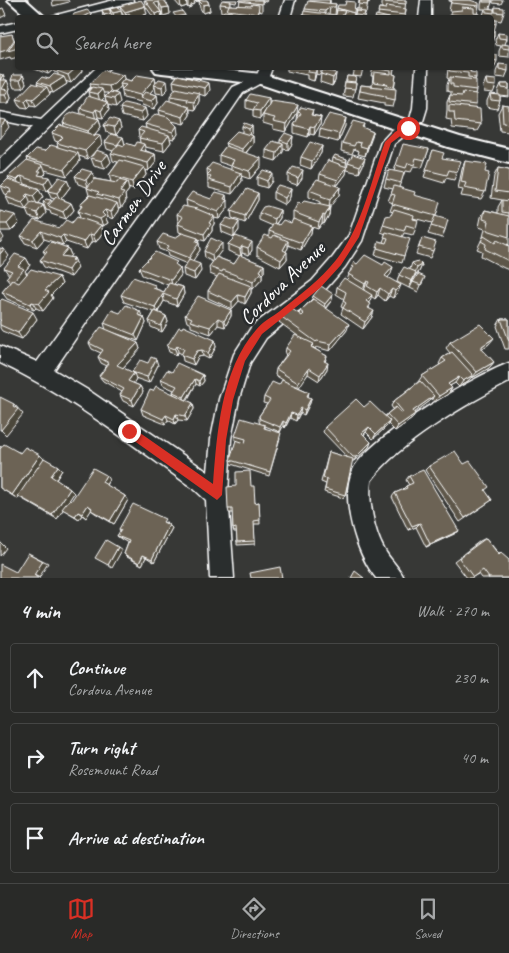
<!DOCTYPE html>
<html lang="en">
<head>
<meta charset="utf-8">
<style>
	:root { --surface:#292a28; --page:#353634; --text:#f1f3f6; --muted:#a5a7a8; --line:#454645; --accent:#d93025 }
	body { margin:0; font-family:Caveat,sans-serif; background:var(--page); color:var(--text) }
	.stop { position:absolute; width:15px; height:15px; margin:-11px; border:4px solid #d93025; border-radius:50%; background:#fff }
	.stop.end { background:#d93025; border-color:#fff; box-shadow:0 1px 5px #0008 }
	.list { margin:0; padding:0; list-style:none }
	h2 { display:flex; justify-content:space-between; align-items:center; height:65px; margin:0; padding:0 20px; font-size:21px }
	h2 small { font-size:16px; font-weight:400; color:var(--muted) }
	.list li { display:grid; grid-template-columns:32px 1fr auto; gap:15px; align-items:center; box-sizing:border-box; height:70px; margin:0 10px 10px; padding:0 10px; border:1px solid var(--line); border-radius:5px }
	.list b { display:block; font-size:19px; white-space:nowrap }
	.list p { margin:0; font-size:16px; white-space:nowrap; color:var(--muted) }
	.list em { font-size:16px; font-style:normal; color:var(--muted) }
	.icon { flex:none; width:28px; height:28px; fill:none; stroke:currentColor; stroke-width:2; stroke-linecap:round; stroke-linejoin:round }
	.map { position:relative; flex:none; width:509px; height:578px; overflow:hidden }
	.search { position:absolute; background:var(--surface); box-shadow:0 1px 4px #0004; left:15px; right:15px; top:15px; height:55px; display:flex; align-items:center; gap:12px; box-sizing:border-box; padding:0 18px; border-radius:5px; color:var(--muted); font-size:19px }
	.sheet { height:305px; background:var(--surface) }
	nav { display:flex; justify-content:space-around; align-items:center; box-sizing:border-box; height:70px; border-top:1px solid var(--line); background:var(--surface); font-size:14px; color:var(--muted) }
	nav a { display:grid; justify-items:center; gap:2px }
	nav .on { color:var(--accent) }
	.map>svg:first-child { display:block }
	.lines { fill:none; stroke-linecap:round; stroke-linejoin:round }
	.street-casing { stroke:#fff; stroke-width:3 }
	.secondary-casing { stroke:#fff; stroke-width:4 }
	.street { fill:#2a2d2e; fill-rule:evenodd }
	.secondary { fill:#2a2d2e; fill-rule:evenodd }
	.wall { fill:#5d5648; stroke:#fff; fill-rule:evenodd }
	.shaded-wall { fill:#4c463b; stroke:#fff }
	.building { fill:#6c6454; stroke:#fff }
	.route { fill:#d93025 }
	.labels { text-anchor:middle; stroke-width:5; stroke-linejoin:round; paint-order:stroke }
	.street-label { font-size:21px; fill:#fff; stroke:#2a2d2e }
</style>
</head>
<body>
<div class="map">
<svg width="509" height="578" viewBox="0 0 509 578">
	<rect width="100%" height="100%" fill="#373836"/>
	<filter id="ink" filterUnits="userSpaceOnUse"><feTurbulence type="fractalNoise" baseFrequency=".02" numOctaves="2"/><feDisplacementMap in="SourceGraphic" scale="10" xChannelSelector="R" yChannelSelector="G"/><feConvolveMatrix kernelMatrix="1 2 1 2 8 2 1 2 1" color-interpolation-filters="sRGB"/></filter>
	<g filter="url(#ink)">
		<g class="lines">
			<defs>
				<g id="street">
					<path d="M 114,0 L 133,0 L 132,2 L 67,18 L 45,18 Z"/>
					<path d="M 285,0 L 295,0 L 290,18 L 279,18 Z"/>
					<path d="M 421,0 L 431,0 L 431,18 L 419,18 Z"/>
					<path d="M 18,22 L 18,29 L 0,33 L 0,26 Z"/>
					<path d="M 96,68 L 109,68 L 5,171 L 0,172 L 0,159 L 33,127 L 0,120 L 0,112 L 41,120 Z"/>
					<path d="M 260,68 L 272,68 L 268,79 L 243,93 L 54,370 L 91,392 L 208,472 L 211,439 L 219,399 L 234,354 L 252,326 L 312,281 L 333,257 L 349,235 L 381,142 L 392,130 L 410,119 L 413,108 L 416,68 L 428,68 L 427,108 L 423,121 L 394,144 L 362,241 L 345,267 L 324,291 L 266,338 L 250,363 L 239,399 L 231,439 L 228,495 L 234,578 L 210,578 L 206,500 L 194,489 C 131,444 70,396 0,363 L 0,346 L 37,362 L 233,87 L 256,77 Z"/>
					<path d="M 509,363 L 509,382 C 468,403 398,443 371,481 C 368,501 374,531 384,549 C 390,560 399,567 404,578 L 376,578 C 357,555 339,498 353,470 C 369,437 473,377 509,363 Z"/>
				</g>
				<g id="secondary">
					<path d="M 8,0 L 26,0 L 46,18 L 28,18 Z"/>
					<path d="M 153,68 L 206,68 L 262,74 L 460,137 L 509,149 L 509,163 L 448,147 L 260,84 L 162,73 L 156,72 Z"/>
				</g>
			</defs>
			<use href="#street" class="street-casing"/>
			<use href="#secondary" class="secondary-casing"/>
			<use href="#street" class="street"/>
			<use href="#secondary" class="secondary"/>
		</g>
		<g class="wall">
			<path d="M 144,0 L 164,0 L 169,7 L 170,14 L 163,16 L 160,10 L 159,10 L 161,12 L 162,17 L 150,18 L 153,17 L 146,7 Z"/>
			<path d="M 174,0 L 200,0 L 208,1 L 210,11 L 203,13 L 200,8 L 199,1 L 194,2 L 195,4 L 191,5 L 191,7 L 188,8 L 187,6 L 181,8 Z"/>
			<path d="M 224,0 L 237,0 L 236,3 L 231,2 L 231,6 L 239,6 L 240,0 L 267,0 L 266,2 L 262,1 L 262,12 L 259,11 L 258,18 L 222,18 L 222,15 L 224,12 L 221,12 L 220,4 Z"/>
			<path d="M 310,0 L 330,0 L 330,4 L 336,4 L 335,15 L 336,15 L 337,8 L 354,13 L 353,18 L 303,18 L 305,9 L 310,1 Z"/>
			<path d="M 359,0 L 370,0 L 369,3 L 368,2 L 366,13 L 365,13 L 364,18 L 354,18 L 356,9 L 358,9 Z"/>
			<path d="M 382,0 L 406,0 L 405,9 L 406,9 L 405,18 L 375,18 L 378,15 L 379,8 L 382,8 Z"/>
			<path d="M 449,0 L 470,0 L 479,6 L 477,14 L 480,18 L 449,18 L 451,11 L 449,11 L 451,1 L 449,1 Z"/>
			<path d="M 482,0 L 492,0 L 492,2 L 490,8 L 494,11 L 495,7 L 504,13 L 501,21 L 492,19 L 493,17 L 492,19 L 492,18 L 483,18 L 483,15 L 485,9 L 481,9 L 481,5 Z"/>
			<path d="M 493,0 L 503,0 L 501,4 L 493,3 Z"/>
			<path d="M 120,6 L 147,14 L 134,18 L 113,18 L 112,17 L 112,18 L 103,18 L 102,10 L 111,12 L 110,9 L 123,17 L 124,16 L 122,13 Z"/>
			<path d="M 492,19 L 496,24 L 494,31 L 494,36 L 492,42 L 493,46 L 492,49 Z"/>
			<path d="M 498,33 L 507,39 L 505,44 L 509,49 L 509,57 L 499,56 L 499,51 L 501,46 L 496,45 L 495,40 Z"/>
			<path d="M 492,55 L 497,61 L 494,68 L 487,68 L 492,68 Z"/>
			<path d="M 499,64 L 508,71 L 505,78 L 496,77 L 496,72 Z"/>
			<path d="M 32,68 L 81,68 L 82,71 L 71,83 L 65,81 L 67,84 L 53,93 L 49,92 L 50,94 L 36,106 L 31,105 L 28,108 L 21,107 L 17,99 L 38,85 L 37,82 L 49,79 L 58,75 L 58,73 L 54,72 L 53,70 L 48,74 Z"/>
			<path d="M 287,68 L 322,68 L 320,75 L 316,74 L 314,81 L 307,79 L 307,75 L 287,71 Z"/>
			<path d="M 355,68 L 363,68 L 361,77 L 353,76 Z"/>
			<path d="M 373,68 L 394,68 L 393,74 L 396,75 L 394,89 L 395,100 L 393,107 L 384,106 L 384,103 L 358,98 L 361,85 L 372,86 L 373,76 L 371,76 Z"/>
			<path d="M 448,68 L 472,68 L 471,71 L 470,71 L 476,78 L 475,80 L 476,90 L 475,94 L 476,105 L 475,109 L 481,124 L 477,131 L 452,128 L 451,120 L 446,119 L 447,110 L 447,102 L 450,95 L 451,95 L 451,92 L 447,91 L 447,85 L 449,79 L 447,78 Z"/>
			<path d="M 336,73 L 335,81 L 332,86 L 320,82 L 321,74 Z"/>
			<path d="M 0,74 L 10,88 L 9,91 L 11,97 L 9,103 L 0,103 Z"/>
			<path d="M 23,75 L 26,83 L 23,88 L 14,88 L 11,80 Z"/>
			<path d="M 123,75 L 124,79 L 131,81 L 155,78 L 155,84 L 168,89 L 163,94 L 156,93 L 155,87 L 150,93 L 157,95 L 158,103 L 154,109 L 142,105 L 141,102 L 123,98 L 121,86 L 116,92 L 113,93 L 120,102 L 116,107 L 108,105 L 109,110 L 103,118 L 98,117 L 97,118 L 99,119 L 101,127 L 94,135 L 94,137 L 102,144 L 88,159 L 79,156 L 80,161 L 67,176 L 45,170 L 46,173 L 43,176 L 53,185 L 47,191 L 25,184 L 24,185 L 39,190 L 43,197 L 37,203 L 43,205 L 46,213 L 40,220 L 29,217 L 26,210 L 10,205 L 6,197 L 8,195 L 5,194 L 1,186 L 9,180 L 8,177 L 28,161 L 27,158 L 58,147 L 57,143 L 58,142 L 55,141 L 52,133 L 64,126 L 63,123 L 81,114 L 80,108 L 89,96 L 88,92 L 91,88 L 90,84 ZM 103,93 L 108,93 L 105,97 L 106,102 L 102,100 L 105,97 Z"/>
			<path d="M 178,75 L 210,90 L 205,96 L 199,94 L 199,101 L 195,110 L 190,109 L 190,115 L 184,124 L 172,121 L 178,134 L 174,139 L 170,138 L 171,142 L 164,151 L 145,147 L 146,151 L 155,154 L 156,162 L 149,171 L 145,170 L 146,175 L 134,190 L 128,188 L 129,190 L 125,195 L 126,201 L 121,208 L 118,207 L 119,211 L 113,219 L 108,217 L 106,219 L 108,223 L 103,226 L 101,225 L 103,232 L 96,242 L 92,241 L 87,249 L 66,242 L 63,245 L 44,239 L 37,247 L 25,243 L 21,236 L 59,228 L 80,218 L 78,211 L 81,207 L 80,204 L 89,195 L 87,188 L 87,187 L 78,184 L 75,176 L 92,172 L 95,179 L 111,182 L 109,175 L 118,162 L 113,161 L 111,153 L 113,151 L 107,149 L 105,142 L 123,137 L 125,145 L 135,146 L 140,143 L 138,130 L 146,128 L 145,124 L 160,115 L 159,110 L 170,101 L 170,96 L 176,89 L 174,88 L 173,81 Z"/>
			<path d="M 347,76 L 356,77 L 354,83 L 356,83 L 353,97 L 343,96 Z"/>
			<path d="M 486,79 L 496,86 L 493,93 L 484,92 L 483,87 Z"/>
			<path d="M 501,84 L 509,84 L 509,97 L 500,96 L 500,101 L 497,109 L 487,107 L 487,101 L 490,94 L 498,95 L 498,91 Z"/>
			<path d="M 269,98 L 269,105 L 297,113 L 286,132 L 273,129 L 273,126 L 263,123 L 263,115 L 265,111 L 260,119 L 253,117 L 253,110 L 246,108 L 246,100 Z"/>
			<path d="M 502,105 L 509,106 L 509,132 L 500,131 L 498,113 Z"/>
			<path d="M 120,108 L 145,108 L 147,116 L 143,121 L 122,116 Z"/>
			<path d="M 313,110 L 312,115 L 321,117 L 320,125 L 314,135 L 310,134 L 308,137 L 294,133 L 294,125 L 297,120 L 298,112 Z"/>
			<path d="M 119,121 L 121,128 L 116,135 L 106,132 L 104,125 Z"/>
			<path d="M 364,124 L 363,128 L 373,132 L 365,156 L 358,154 L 359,151 L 354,149 L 352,154 L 341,151 L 342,143 Z"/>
			<path d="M 242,126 L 252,126 L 252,133 L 251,135 L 253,136 L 253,144 L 246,153 L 261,166 L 250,179 L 241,176 L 242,181 L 232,194 L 209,188 L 209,183 L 208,183 L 207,169 L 231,170 L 231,166 L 219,162 L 219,155 L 226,146 L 225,143 L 242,132 Z"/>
			<path d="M 345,126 L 338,142 L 319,137 L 320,129 Z"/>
			<path d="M 293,136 L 292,144 L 288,150 L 283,149 L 283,152 L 276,161 L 266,158 L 266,150 L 280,143 L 280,140 Z"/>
			<path d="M 322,146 L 321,153 L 311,169 L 300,165 L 301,157 Z"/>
			<path d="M 429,149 L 422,168 L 414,166 L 411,172 L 405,171 L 399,187 L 414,195 L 436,217 L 445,230 L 442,238 L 428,234 L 432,223 L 413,218 L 416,228 L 413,235 L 404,233 L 402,237 L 404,256 L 402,263 L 375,255 L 377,248 L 383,242 L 386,234 L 381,232 L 383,225 L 391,215 L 393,212 L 390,211 L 393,203 L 388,201 L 393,189 L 384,187 L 386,179 L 394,171 L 396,165 Z"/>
			<path d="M 433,150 L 457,172 L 454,180 L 446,178 L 444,183 L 424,177 Z"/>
			<path d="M 108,154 L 111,162 L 105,169 L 94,166 L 91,158 Z"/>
			<path d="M 333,158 L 347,159 L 346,166 L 346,174 L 337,186 L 340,187 L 339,195 L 329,207 L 329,215 L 324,224 L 322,223 L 318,229 L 312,227 L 311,233 L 301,250 L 288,245 L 288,248 L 286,251 L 287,259 L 280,267 L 257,255 L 257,247 L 269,237 L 269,231 L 273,226 L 259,220 L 259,213 L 280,210 L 280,218 L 276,224 L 279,225 L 291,223 L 293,220 L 293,212 L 301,204 L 320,205 L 320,202 L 309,197 L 309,190 L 319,180 L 320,174 L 332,162 Z"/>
			<path d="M 465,161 L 485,172 L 485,192 L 481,199 L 461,196 L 463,190 L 458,189 L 462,169 Z"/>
			<path d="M 348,162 L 363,165 L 359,173 L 347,170 Z"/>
			<path d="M 498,168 L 509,170 L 509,245 L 507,244 L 509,246 L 509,270 L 504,268 L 481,256 L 482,251 L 477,249 L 483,237 L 485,229 L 479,227 L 481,217 L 485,210 L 498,213 L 498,207 L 502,200 L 491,198 L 494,176 Z"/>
			<path d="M 288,174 L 302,178 L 297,185 L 288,182 Z"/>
			<path d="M 257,177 L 272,181 L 267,188 L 257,185 Z"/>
			<path d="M 67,180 L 70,187 L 61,199 L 71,203 L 74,210 L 66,219 L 51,214 L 50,211 L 46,210 L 43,202 L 51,200 L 52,202 L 55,199 L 51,198 L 48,191 Z"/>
			<path d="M 291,189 L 290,197 L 285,205 L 273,199 L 273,192 Z"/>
			<path d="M 258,193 L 258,200 L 245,223 L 232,218 L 231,211 Z"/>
			<path d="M 211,199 L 226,200 L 228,208 L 219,219 L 214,218 L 214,224 L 212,227 L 212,231 L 205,241 L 198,239 L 200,250 L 192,261 L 201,271 L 195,280 L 184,276 L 183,269 L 187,264 L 168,256 L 167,252 L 159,249 L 157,242 L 175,238 L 182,233 L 179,232 L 178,224 L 179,222 L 178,222 L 177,214 L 187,207 L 186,200 Z"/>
			<path d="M 0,211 L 19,223 L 11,231 L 0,231 Z"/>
			<path d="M 221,225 L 239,230 L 234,237 L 222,232 Z"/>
			<path d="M 236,236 L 252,250 L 249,255 L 242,253 L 241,256 L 264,265 L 264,272 L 262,274 L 262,279 L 253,289 L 251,288 L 251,293 L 245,304 L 239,301 L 232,309 L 208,298 L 208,291 L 217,277 L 210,274 L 209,267 L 213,262 L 205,258 L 204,251 L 222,250 L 216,257 L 234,264 L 240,256 L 228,251 L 228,244 Z"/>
			<path d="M 422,238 L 433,251 L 430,258 L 416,254 Z"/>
			<path d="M 68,248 L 71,255 L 69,257 L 74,258 L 78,268 L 71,277 L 44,267 L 40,260 L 45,254 L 43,251 Z"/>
			<path d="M 26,258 L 30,265 L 25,271 L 27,274 L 59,277 L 62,284 L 51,295 L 53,298 L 43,311 L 36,308 L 34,310 L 7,299 L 2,292 L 10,283 L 6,278 L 9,275 L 4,268 Z"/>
			<path d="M 412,263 L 422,265 L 419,272 L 416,274 L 409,288 L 397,282 L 399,275 L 410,269 Z"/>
			<path d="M 178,266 L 180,268 L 181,275 L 174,284 L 183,287 L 184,294 L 177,306 L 164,301 L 158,312 L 166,316 L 168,322 L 162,332 L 151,327 L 149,321 L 154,312 L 124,302 L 121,295 L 155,285 L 156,289 L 164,292 L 168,285 L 142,275 L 139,268 Z"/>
			<path d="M 352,266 L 391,274 L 388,277 L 398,292 L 393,298 L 389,296 L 385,301 L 378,295 L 375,299 L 371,296 L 368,303 L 372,317 L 363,329 L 341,314 L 343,308 L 341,307 L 344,299 L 336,294 L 337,287 L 347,280 Z"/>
			<path d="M 425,277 L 418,292 L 410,288 L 413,282 Z"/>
			<path d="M 313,296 L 332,300 L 326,308 L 347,330 L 330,351 L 316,347 L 315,349 L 313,347 L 313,348 L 327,356 L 325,362 L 327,369 L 319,381 L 308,374 L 298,387 L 309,392 L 308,397 L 311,398 L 310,403 L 304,415 L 300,413 L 296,421 L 290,418 L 285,428 L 283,426 L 280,432 L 265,426 L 265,428 L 280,438 L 269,476 L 231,464 L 230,460 L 236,441 L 235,440 L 235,436 L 260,423 L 259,421 L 259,416 L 267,404 L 263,403 L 264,397 L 279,385 L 286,382 L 275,375 L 276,369 L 286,355 L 285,354 L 286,348 L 298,336 L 279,322 L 279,315 L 299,314 L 300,311 L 312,299 Z"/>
			<path d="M 0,301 L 37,319 L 22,339 L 2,331 L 0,328 Z"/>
			<path d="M 231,310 L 231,316 L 225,327 L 218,325 L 211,334 L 191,327 L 191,324 L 187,322 L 185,315 Z"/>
			<path d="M 140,311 L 142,316 L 144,317 L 146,323 L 138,341 L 106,330 L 104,323 L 120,313 Z"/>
			<path d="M 501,319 L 509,319 L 509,349 L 505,349 L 497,326 Z"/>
			<path d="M 215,340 L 216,347 L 209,359 L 203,356 L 198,357 L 194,365 L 183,361 L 182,354 L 178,352 L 177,355 L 169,352 L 167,346 Z"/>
			<path d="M 450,342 L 489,344 L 482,349 L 494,362 L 489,368 L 472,378 L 471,377 L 469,380 L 459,387 L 455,383 L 450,386 L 452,388 L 448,394 L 435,402 L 432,398 L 430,401 L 414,412 L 412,419 L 395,431 L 388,424 L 387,426 L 373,439 L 366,432 L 364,435 L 371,442 L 369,447 L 354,461 L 352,461 L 345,495 L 343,498 L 324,492 L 326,484 L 321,482 L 329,452 L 348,458 L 323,432 L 325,427 L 364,407 L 386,416 L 387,414 L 393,409 L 391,406 L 394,401 L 418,382 L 422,376 L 440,365 L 439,364 L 442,358 L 450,353 L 446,348 Z"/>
			<path d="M 89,343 L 138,343 L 140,349 L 123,368 L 133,373 L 132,372 L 148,363 L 158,365 L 149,383 L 135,378 L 136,379 L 133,383 L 140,386 L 143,392 L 134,406 L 123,401 L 120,395 L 122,392 L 103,381 L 99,376 L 107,366 L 101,363 L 98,357 L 101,353 L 92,349 Z"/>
			<path d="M 172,372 L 203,375 L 204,381 L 200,386 L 196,384 L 187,401 L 193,403 L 194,409 L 187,421 L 178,420 L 175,424 L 168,420 L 165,424 L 143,415 L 141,409 L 153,391 L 174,395 L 173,392 L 174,390 L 163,385 L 161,379 Z"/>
			<path d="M 0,446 L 1,447 L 44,459 L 58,466 L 62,470 L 56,480 L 70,489 L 74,493 L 69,500 L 71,501 L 109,480 L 106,485 L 125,496 L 128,500 L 114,524 L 95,513 L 91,510 L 86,518 L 82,515 L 79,519 L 63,509 L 57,519 L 19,497 L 18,499 L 0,488 Z"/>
			<path d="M 429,466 L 485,491 L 492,500 L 460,522 L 425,470 Z"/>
			<path d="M 409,476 L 459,531 L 454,534 L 426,547 L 416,527 L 408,530 L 392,497 L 395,493 L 402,490 L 406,486 L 409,485 L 406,480 Z"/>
			<path d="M 251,486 L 255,503 L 259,502 L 260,524 L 254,524 L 255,544 L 237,545 L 237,532 L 234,532 L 233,529 L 233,513 L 229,513 L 228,509 Z"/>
			<path d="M 167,522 L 166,523 L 169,525 L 172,528 L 154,562 L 146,557 L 142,565 L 127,557 L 124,554 L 128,543 L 121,539 L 117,536 L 120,531 L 119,529 Z"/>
			<path d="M 486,538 L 499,554 L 501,553 L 509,578 L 481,578 L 478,574 L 471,578 L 467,578 L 454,561 L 480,541 Z"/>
		</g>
		<g class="shaded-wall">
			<path d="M 52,0 L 68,0 L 69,2 L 53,6 Z"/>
			<path d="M 180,0 L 186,0 L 187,6 L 181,8 Z"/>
			<path d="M 189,0 L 200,0 L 194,2 L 195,4 L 191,5 L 191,7 L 188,8 L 188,1 Z"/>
			<path d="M 330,0 L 329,8 L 330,7 L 329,14 L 325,18 L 325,11 L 329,8 Z"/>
			<path d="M 159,2 L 160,10 L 155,11 L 154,3 Z"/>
			<path d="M 209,4 L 210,11 L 203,13 L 203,5 Z"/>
			<path d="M 145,6 L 147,14 L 134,18 L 126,18 L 125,12 Z"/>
			<path d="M 169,7 L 170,14 L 163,16 L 162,8 Z"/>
			<path d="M 3,8 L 6,15 L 0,18 L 0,9 Z"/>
			<path d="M 121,11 L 123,18 L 114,18 L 113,13 Z"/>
			<path d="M 161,12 L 162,18 L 156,18 L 155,14 Z"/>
			<path d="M 91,13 L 92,18 L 82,18 Z"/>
			<path d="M 111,13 L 112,18 L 105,18 L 104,15 Z"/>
			<path d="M 185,15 L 185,18 L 176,18 L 176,17 Z"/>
			<path d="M 12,34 L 18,49 L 18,57 L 11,59 L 10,57 L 0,60 L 0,52 Z"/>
			<path d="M 46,68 L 53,68 L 53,70 L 48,74 Z"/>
			<path d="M 76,68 L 81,68 L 82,71 L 71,83 L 68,75 Z"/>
			<path d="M 317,68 L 316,74 L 314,81 L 315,73 Z"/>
			<path d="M 336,73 L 335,81 L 332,86 L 333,78 Z"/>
			<path d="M 3,75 L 6,82 L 7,80 L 10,88 L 9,91 L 11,97 L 9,103 L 2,89 L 0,80 Z"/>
			<path d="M 23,75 L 26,83 L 23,88 L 20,80 Z"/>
			<path d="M 123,75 L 125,82 L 120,84 L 121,86 L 116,92 L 111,93 L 109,86 Z"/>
			<path d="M 64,77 L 67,84 L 53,93 L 50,86 Z"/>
			<path d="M 155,78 L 156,85 L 154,85 L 155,87 L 145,99 L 141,98 L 140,95 Z"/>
			<path d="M 167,81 L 168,89 L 163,94 L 162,87 Z"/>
			<path d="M 209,83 L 210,90 L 205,96 L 205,88 Z"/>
			<path d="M 47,87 L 50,94 L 36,106 L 33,99 Z"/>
			<path d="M 102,89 L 105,97 L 100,102 L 98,94 Z"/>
			<path d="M 199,93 L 199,101 L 195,110 L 194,102 Z"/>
			<path d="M 118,94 L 120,102 L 116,107 L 114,99 Z"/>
			<path d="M 157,95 L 158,103 L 154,109 L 152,101 Z"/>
			<path d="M 28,98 L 31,105 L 28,108 L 25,101 Z"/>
			<path d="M 269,98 L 269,105 L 260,119 L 260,111 Z"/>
			<path d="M 107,102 L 109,110 L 103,118 L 101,111 Z"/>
			<path d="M 298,105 L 297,113 L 286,132 L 287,124 Z"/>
			<path d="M 189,107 L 190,115 L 184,124 L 183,117 Z"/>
			<path d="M 145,108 L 147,116 L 143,121 L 141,113 Z"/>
			<path d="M 96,109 L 98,117 L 96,120 L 94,112 Z"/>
			<path d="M 321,117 L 320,125 L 314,135 L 315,127 Z"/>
			<path d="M 346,118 L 345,126 L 338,142 L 339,134 Z"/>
			<path d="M 99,119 L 101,127 L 94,135 L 95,141 L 100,136 L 102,144 L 88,159 L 85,151 L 91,138 L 88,131 Z"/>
			<path d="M 6,120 L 9,127 L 0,139 L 0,127 Z"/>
			<path d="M 119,121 L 121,128 L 116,135 L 114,127 Z"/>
			<path d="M 177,126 L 178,134 L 174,139 L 173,132 Z"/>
			<path d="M 252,126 L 252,133 L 250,137 L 249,129 Z"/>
			<path d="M 310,126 L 310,134 L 308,137 L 309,129 Z"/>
			<path d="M 373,132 L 371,140 L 365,156 L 367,148 Z"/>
			<path d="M 169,135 L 171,142 L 164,151 L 163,143 Z"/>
			<path d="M 253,136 L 253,144 L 242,157 L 242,149 Z"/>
			<path d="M 293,136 L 292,144 L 288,150 L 288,143 Z"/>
			<path d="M 123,137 L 125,145 L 119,152 L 117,145 Z"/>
			<path d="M 144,144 L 146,152 L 140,150 Z"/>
			<path d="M 283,144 L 283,152 L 276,161 L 277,153 Z"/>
			<path d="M 322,146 L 321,153 L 311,169 L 312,161 Z"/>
			<path d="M 78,153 L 80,161 L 67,176 L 64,169 Z"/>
			<path d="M 108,154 L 111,162 L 105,169 L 102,161 Z"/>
			<path d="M 155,154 L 156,162 L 149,171 L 148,163 Z"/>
			<path d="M 261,158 L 261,166 L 250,179 L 249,171 Z"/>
			<path d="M 365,158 L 363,165 L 359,173 L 360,166 Z"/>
			<path d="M 43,165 L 46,173 L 43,176 L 38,175 L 38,171 Z"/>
			<path d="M 144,167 L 146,175 L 134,190 L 132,182 Z"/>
			<path d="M 347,167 L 346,174 L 336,187 L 338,180 Z"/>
			<path d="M 303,170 L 302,178 L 297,185 L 298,178 Z"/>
			<path d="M 92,172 L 95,179 L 88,187 L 86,180 Z"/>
			<path d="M 241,173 L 242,181 L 232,194 L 232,187 Z"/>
			<path d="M 272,173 L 272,181 L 267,188 L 267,181 Z"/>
			<path d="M 21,176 L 25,184 L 21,188 L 17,180 Z"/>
			<path d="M 49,177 L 53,185 L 47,191 L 44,184 Z"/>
			<path d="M 67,180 L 70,187 L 60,200 L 57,193 Z"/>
			<path d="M 127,182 L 129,190 L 125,195 L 126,201 L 121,208 L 119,200 L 120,192 Z"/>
			<path d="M 340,187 L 339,195 L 329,208 L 330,200 Z"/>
			<path d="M 291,189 L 290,197 L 285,205 L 285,198 Z"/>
			<path d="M 39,190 L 43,197 L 37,204 L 33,196 Z"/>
			<path d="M 258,193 L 258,200 L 245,223 L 245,216 Z"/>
			<path d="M 27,194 L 31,205 L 26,209 L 26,210 L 22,203 L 25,196 Z"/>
			<path d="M 226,195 L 227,202 L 228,200 L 228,208 L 219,219 L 218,212 L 224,199 Z"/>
			<path d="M 71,203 L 74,210 L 66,219 L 63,212 Z"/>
			<path d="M 117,203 L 119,211 L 113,219 L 111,212 Z"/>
			<path d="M 43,205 L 46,213 L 40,220 L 37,213 Z"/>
			<path d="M 330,207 L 329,215 L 324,224 L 325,216 Z"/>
			<path d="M 105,210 L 108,217 L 106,219 L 108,223 L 103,226 L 100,219 L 102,213 Z"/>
			<path d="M 280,210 L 280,218 L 274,226 L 275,219 Z"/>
			<path d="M 15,215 L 19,223 L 11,231 L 7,224 Z"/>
			<path d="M 323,215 L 322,223 L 318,229 L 319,222 Z"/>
			<path d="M 214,216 L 214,224 L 212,227 L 212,231 L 205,241 L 204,234 L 209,223 Z"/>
			<path d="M 239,222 L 239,230 L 234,237 L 234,230 Z"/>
			<path d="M 101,225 L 103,232 L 96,242 L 93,235 Z"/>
			<path d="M 312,226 L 311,233 L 301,250 L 302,243 Z"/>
			<path d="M 0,231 L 4,238 L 0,243 Z"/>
			<path d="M 41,231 L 44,239 L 37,247 L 33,240 Z"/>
			<path d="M 90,234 L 92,241 L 87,249 L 84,242 Z"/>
			<path d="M 63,235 L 66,242 L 63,245 L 60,238 Z"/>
			<path d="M 198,238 L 200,250 L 190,265 L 189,258 L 196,242 Z"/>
			<path d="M 288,241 L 288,248 L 282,257 L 283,250 Z"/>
			<path d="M 252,242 L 252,250 L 249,255 L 248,248 Z"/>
			<path d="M 222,243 L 222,250 L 213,262 L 212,255 Z"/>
			<path d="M 242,246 L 242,253 L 241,256 L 240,249 Z"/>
			<path d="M 68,248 L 71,255 L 65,263 L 61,256 Z"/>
			<path d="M 4,249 L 9,256 L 0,266 L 0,254 Z"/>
			<path d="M 287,252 L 287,259 L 280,267 L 281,260 Z"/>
			<path d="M 26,258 L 30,265 L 25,271 L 28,276 L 18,287 L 13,281 L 18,266 Z"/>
			<path d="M 74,258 L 78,268 L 71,277 L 68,270 Z"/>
			<path d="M 200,264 L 201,271 L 195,280 L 194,273 Z"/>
			<path d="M 264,265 L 264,272 L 262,274 L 262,279 L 253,289 L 253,282 Z"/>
			<path d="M 422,265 L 419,272 L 416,274 L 409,288 L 417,268 Z"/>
			<path d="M 393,267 L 391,274 L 383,283 L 385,276 Z"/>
			<path d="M 180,268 L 181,275 L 172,287 L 171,280 Z"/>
			<path d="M 59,277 L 62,284 L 51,295 L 53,298 L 43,311 L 39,304 L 45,290 Z"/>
			<path d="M 367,281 L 365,288 L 363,291 L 365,284 Z"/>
			<path d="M 401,285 L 398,292 L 393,298 L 395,291 Z"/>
			<path d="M 251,286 L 251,293 L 245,304 L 245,297 Z"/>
			<path d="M 183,287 L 184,294 L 177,306 L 176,299 Z"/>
			<path d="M 380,288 L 378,295 L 375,299 L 377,292 Z"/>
			<path d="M 392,289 L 389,296 L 385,301 L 388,294 Z"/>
			<path d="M 163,294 L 164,301 L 157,313 L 155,307 Z"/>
			<path d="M 333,294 L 332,300 L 323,310 L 325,304 Z"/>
			<path d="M 238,295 L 239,301 L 232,309 L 232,302 Z"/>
			<path d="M 372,295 L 370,301 L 364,308 L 366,301 Z"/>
			<path d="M 32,302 L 36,308 L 34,310 L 30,304 Z"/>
			<path d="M 231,310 L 231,316 L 225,327 L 224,321 Z"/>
			<path d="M 374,311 L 372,317 L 363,329 L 365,322 Z"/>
			<path d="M 33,312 L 37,319 L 22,339 L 18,333 Z"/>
			<path d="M 166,316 L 168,322 L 162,332 L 161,326 Z"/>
			<path d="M 144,317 L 146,323 L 138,341 L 135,335 Z"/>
			<path d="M 218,318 L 218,325 L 211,334 L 210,327 Z"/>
			<path d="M 349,324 L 347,330 L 330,351 L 331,344 Z"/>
			<path d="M 494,338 L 489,344 L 477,352 L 482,346 Z"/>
			<path d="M 215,340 L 216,347 L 209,359 L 208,353 Z"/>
			<path d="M 138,343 L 140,349 L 120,371 L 117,365 Z"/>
			<path d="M 177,346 L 178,352 L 177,355 L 175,349 Z"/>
			<path d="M 202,350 L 203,356 L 198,357 L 194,365 L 192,359 L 197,351 Z"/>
			<path d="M 156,359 L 158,365 L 149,383 L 147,377 Z"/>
			<path d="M 494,362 L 489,368 L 472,378 L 477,372 Z"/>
			<path d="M 328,363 L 327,369 L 319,381 L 320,375 Z"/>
			<path d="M 309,368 L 308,374 L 298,389 L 298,383 Z"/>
			<path d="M 134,373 L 136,379 L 131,387 L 128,381 Z"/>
			<path d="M 203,375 L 204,381 L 200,386 L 199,381 Z"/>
			<path d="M 473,375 L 469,380 L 459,387 L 463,381 Z"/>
			<path d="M 459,377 L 455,383 L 444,389 L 448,384 Z"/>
			<path d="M 195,379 L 196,384 L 185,402 L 184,397 Z"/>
			<path d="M 140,386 L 143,392 L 134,406 L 132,400 Z"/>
			<path d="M 452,388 L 448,394 L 435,402 L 439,396 Z"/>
			<path d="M 434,396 L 430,401 L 410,416 L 413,411 Z"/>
			<path d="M 311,398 L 310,403 L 304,415 L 305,410 Z"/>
			<path d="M 193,403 L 194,409 L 187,421 L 185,416 Z"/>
			<path d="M 14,404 L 23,414 L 6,435 L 1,430 Z"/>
			<path d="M 301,408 L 300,413 L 296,421 L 297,415 Z"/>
			<path d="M 291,413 L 290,418 L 285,428 L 286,423 Z"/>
			<path d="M 176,414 L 178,420 L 175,424 L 174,419 Z"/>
			<path d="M 415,414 L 412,419 L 395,431 L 398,426 Z"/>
			<path d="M 166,415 L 168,420 L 165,424 L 163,419 Z"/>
			<path d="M 283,421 L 283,426 L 280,432 L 280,427 Z"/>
			<path d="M 390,421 L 387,426 L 373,439 L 376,434 Z"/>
			<path d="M 369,427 L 366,432 L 360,438 L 362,433 Z"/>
			<path d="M 371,442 L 369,447 L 354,461 L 356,457 Z"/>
			<path d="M 40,455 L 45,460 L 18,499 L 12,495 Z"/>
			<path d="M 58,466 L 62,470 L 55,481 L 51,476 Z"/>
			<path d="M 106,475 L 109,480 L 105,486 L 102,482 Z"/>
			<path d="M 70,489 L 74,493 L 57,519 L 52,515 Z"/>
			<path d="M 125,496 L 128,500 L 114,524 L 110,521 Z"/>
			<path d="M 88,505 L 92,509 L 86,518 L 82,514 Z"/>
			<path d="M 78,512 L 82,515 L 79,519 L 75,516 Z"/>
			<path d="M 420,523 L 416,527 L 408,530 L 412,526 Z"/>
			<path d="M 169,525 L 172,528 L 154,562 L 152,559 Z"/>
			<path d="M 459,531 L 454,534 L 426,547 L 430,544 Z"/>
			<path d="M 0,542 L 6,548 L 0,556 Z"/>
			<path d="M 118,547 L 122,550 L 112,568 L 108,565 Z"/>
			<path d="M 28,553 L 48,563 L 39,578 L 40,578 L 34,575 Z"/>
			<path d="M 143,555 L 146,557 L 142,565 L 139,563 Z"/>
		</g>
		<g class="building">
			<path d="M 141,0 L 145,6 L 125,12 L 120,6 Z"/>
			<path d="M 145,0 L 164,0 L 169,7 L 162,8 L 159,2 L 154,3 L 161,12 L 155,14 Z"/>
			<path d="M 202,0 L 207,0 L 209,4 L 203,5 L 199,1 Z"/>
			<path d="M 222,0 L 231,1 L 229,5 L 220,4 Z"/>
			<path d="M 240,0 L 262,0 L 262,4 L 239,1 Z"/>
			<path d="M 360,0 L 368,1 L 367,5 L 359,4 Z"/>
			<path d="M 383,0 L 406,0 L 406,4 L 383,2 Z"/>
			<path d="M 452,0 L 470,0 L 479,3 L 479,6 L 451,3 Z"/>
			<rect x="483" y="0" width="9" height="2"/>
			<path d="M 308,1 L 336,4 L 335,7 L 330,7 L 325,11 L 305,9 Z"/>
			<path d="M 346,1 L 355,2 L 354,13 L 337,8 L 338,5 L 345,5 Z"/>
			<path d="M 252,4 L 259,5 L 258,14 L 227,10 L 229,5 L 251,6 Z"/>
			<path d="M 387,6 L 406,9 L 405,15 L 378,12 L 379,8 L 386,9 Z"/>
			<path d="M 118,7 L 121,11 L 113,13 L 110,9 Z"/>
			<path d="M 462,7 L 474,8 L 474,13 L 480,14 L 480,18 L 451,14 L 451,11 L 462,10 Z"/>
			<path d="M 495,7 L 504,8 L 504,13 L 495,12 Z"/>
			<path d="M 486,8 L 494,9 L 494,13 L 486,12 Z"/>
			<path d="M 109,9 L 111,13 L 104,15 L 102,10 Z"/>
			<path d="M 356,9 L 361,9 L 360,11 L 356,11 L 355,14 Z"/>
			<path d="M 87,10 L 91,13 L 82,18 L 71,18 L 74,14 Z"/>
			<path d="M 337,10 L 345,11 L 341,18 L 310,18 L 311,16 L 303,15 L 304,11 L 336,15 Z"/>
			<path d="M 182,11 L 185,15 L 176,17 L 173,13 Z"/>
			<path d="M 224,11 L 232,12 L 231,16 L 222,15 Z"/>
			<path d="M 356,11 L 365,12 L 364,16 L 355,15 Z"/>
			<path d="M 127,14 L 134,16 L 133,18 L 123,18 Z"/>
			<path d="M 239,15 L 257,17 L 238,18 Z"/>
			<path d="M 376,15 L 389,18 L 375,18 Z"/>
			<path d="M 492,19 L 496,20 L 496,24 L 492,23 Z"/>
			<rect x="492" y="31" width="2" height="5"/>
			<path d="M 498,33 L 507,34 L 507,39 L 499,38 Z"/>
			<path d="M 12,34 L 14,40 L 7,50 L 0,52 L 0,36 Z"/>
			<path d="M 18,39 L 18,48 L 8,51 L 15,40 Z"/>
			<path d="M 502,44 L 509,45 L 509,49 L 502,48 Z"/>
			<path d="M 492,55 L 497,55 L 497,61 L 492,60 Z"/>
			<path d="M 499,64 L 508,65 L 508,71 L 499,69 Z"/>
			<path d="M 60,68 L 76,68 L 68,75 L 57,71 Z"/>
			<path d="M 309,68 L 317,68 L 315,73 L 308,72 Z"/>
			<path d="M 355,68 L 363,68 L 363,70 L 354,69 Z"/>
			<path d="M 372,68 L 394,68 L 393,74 L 396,75 L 394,87 L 387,86 L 388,84 L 373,82 L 374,72 L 391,74 L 391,71 Z"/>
			<path d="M 450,68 L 470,68 L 470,72 L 476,73 L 476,78 L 468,77 L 468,73 L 449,71 Z"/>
			<path d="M 103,70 L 123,75 L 114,84 L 109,86 L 90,84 Z"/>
			<path d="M 323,70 L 336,73 L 333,78 L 321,74 Z"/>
			<path d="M 0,74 L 3,75 L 0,80 L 7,80 L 2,89 L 8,90 L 5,95 L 0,95 Z"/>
			<path d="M 54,74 L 64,77 L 50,86 L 37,82 L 42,77 L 49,79 Z"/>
			<path d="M 13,75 L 23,75 L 20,80 L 11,80 Z"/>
			<path d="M 137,75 L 155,78 L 140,95 L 121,90 L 126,85 L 120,84 L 124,79 L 131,81 Z"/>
			<path d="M 178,75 L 209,83 L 205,88 L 173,81 Z"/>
			<path d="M 347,76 L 356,77 L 355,82 L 346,81 Z"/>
			<path d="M 450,77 L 476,80 L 476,90 L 453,87 L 453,84 L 450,84 Z"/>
			<path d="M 159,79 L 167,81 L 162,87 L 154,85 Z"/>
			<path d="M 486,79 L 496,80 L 496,86 L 487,85 Z"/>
			<path d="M 345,82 L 356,83 L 355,89 L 344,88 Z"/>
			<path d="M 32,83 L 47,87 L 33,99 L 28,98 L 25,101 L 17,99 Z"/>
			<path d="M 501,84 L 509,84 L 509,89 L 502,88 Z"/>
			<path d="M 361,85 L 396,89 L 395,100 L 386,98 L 386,96 L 360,91 Z"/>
			<path d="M 92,87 L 102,89 L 98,94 L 88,92 Z"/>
			<path d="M 176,88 L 199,93 L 194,102 L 187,101 L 188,99 L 170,96 Z"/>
			<path d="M 110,92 L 118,94 L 114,99 L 105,97 Z"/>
			<path d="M 145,92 L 157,95 L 152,101 L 140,98 Z"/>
			<path d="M 463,92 L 476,94 L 476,105 L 449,102 L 450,95 L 462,96 Z"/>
			<path d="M 250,94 L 269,98 L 260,111 L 253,110 L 257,103 L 246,100 Z"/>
			<path d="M 490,94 L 500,95 L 500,101 L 491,100 Z"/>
			<path d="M 88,96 L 107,102 L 101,111 L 96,109 L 94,112 L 80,108 Z"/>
			<path d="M 167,100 L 189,107 L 183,117 L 159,110 Z"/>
			<path d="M 271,101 L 298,105 L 287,124 L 273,121 L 275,118 L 263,115 Z"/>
			<path d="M 124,103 L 145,108 L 141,113 L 120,108 Z"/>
			<path d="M 449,105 L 480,109 L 481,124 L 455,121 L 454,112 L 449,112 Z"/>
			<path d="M 502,105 L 509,106 L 509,124 L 503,123 Z"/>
			<path d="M 301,107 L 313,110 L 311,115 L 321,117 L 315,127 L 310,126 L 309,129 L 294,125 L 301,113 L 298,112 Z"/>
			<path d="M 74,112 L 99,119 L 88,131 L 63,123 L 66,116 Z"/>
			<path d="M 156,114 L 168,117 L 177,126 L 173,132 L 145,124 Z"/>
			<path d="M 329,114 L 346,118 L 339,134 L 320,129 Z"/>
			<path d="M 110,118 L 119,121 L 114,127 L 104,125 Z"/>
			<path d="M 0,119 L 6,120 L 0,127 Z"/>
			<path d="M 353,121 L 364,124 L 362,127 L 373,132 L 367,148 L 360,146 L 361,143 L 356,142 L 354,146 L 342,143 Z"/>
			<path d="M 244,123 L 252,126 L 249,129 L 242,126 Z"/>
			<path d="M 60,125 L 94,135 L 94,137 L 96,135 L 100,136 L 85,151 L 57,143 L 63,137 L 52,133 Z"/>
			<path d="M 141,127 L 169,135 L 163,143 L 139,138 L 144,132 L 138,130 Z"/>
			<path d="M 237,131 L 253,136 L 242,149 L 225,143 Z"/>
			<path d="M 285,133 L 293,136 L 288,143 L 280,140 Z"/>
			<path d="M 111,134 L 123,137 L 117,145 L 105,142 Z"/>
			<path d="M 273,141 L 283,144 L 277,153 L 266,150 Z"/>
			<path d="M 137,142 L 144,144 L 140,150 L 155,154 L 148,163 L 111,153 L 119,144 L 124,146 L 126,143 L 135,146 Z"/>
			<path d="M 310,142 L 322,146 L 312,161 L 301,157 Z"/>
			<path d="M 403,144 L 429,149 L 425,160 L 416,158 L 414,165 L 408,163 L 406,168 L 396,165 Z"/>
			<path d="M 51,145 L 78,153 L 64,169 L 27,158 L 36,149 L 45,151 Z"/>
			<path d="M 226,146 L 261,158 L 249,171 L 231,165 L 234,160 L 219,155 Z"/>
			<path d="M 96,150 L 108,154 L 102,161 L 91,158 Z"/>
			<path d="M 433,150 L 444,153 L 442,158 L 461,161 L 457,172 L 449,170 L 447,175 L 426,170 Z"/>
			<path d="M 353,154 L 365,158 L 360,166 L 348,162 Z"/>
			<path d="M 335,155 L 347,159 L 346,162 L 333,158 Z"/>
			<path d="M 27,160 L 43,165 L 38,171 L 41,171 L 38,175 L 49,177 L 44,184 L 21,176 L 17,180 L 8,177 Z"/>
			<path d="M 120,160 L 144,167 L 132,182 L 109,175 Z"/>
			<path d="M 328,160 L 347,167 L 338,180 L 320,174 Z"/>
			<path d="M 465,161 L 487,164 L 485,172 L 489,173 L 485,192 L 464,188 L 466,183 L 461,182 Z"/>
			<path d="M 212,163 L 241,173 L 232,187 L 209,180 L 211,177 L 207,175 L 211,171 L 207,169 Z"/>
			<path d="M 293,167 L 303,170 L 298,178 L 288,174 Z"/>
			<path d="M 498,168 L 509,170 L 509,193 L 495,191 Z"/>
			<path d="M 82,169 L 92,172 L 86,180 L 75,176 Z"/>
			<path d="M 263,170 L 272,173 L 267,181 L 257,177 Z"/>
			<path d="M 389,170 L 404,173 L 401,183 L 386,179 Z"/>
			<path d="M 59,177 L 67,180 L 57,193 L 48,191 Z"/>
			<path d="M 8,179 L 39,190 L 33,196 L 27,194 L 25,196 L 28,197 L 22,203 L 6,197 L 9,192 L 11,193 L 10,189 L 1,186 Z"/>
			<path d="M 94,179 L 117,183 L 119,180 L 127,182 L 120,192 L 124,193 L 119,200 L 97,194 L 99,192 L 87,188 Z"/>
			<path d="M 317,179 L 340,187 L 330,200 L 321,197 L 322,195 L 309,190 Z"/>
			<path d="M 278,185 L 291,189 L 285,198 L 273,192 Z"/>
			<path d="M 394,186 L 415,192 L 414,195 L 440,202 L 436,216 L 392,204 L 395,195 L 391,194 Z"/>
			<path d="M 247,189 L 258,193 L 245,216 L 231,211 Z"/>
			<path d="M 192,192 L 211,199 L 216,192 L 226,195 L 224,199 L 228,200 L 218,212 L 186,200 Z"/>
			<path d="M 90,195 L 117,203 L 111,212 L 105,210 L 102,213 L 105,216 L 100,219 L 78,211 L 83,205 L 80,204 Z"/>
			<path d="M 56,197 L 71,203 L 63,212 L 48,206 Z"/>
			<path d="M 46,199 L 51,200 L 48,204 L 43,202 Z"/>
			<path d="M 502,200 L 509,201 L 509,213 L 502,212 Z"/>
			<path d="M 304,201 L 330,207 L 325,216 L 323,215 L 319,222 L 293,212 L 298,203 L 301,204 Z"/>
			<path d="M 32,202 L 43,205 L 37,213 L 26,209 Z"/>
			<path d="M 183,206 L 197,209 L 214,216 L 209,223 L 211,224 L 204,234 L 178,224 L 183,217 L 177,214 Z"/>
			<path d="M 267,206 L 280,210 L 275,219 L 259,213 L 263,207 Z"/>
			<path d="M 394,209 L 414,215 L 413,219 L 418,220 L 416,228 L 406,225 L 404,231 L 383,225 L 386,216 L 391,215 Z"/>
			<path d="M 485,210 L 509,216 L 509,237 L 487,230 L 489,221 L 483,219 Z"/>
			<path d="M 0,211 L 15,215 L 7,224 L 0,224 Z"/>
			<path d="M 435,216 L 448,220 L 445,230 L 431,226 Z"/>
			<path d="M 77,217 L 101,225 L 93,235 L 90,234 L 84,242 L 63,235 L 60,238 L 41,231 L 33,240 L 21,236 L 34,220 L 59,228 L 66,220 L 72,223 Z"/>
			<path d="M 227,218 L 239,222 L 234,230 L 221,225 Z"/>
			<path d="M 293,219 L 312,226 L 302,243 L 269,231 L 274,223 L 279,225 L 283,220 L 291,223 Z"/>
			<path d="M 386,232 L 410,239 L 404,256 L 377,248 L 379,241 L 386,243 L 388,238 L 384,237 Z"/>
			<path d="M 182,233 L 198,238 L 196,242 L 199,243 L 189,258 L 166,249 L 168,246 L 157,242 L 163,234 L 175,238 Z"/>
			<path d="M 265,235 L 272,238 L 274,235 L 288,241 L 283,250 L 287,252 L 281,260 L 257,247 Z"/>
			<path d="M 236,236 L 252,242 L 248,248 L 242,246 L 240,249 L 228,244 Z"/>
			<path d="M 484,236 L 495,243 L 497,240 L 509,246 L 509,261 L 485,249 L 486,244 L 481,241 Z"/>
			<path d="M 211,238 L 222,243 L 212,255 L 204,251 Z"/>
			<path d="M 422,238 L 436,242 L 433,251 L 419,247 Z"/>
			<path d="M 51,242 L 68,248 L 61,256 L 74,258 L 72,260 L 74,261 L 68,270 L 40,260 L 47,252 L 43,251 Z"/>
			<path d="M 0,248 L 4,249 L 0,254 Z"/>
			<path d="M 155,252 L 177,262 L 175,264 L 180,268 L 171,280 L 139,268 Z"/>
			<path d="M 15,254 L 26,258 L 18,266 L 24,269 L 13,281 L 6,278 L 12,271 L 4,268 Z"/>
			<path d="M 240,255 L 264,265 L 260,271 L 262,272 L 253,282 L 223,270 L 222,272 L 209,267 L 216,257 L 234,264 Z"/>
			<path d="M 365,255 L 383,265 L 385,262 L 393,267 L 385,276 L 401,285 L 395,291 L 392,289 L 388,294 L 380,288 L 377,292 L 367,286 L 369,282 L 367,281 L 365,284 L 348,274 L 354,267 L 352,266 L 354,262 L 357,264 Z"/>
			<path d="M 189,260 L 200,264 L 194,273 L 183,269 Z"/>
			<path d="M 418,261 L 422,265 L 417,268 L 412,263 Z"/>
			<path d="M 404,267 L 416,272 L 412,281 L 399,275 Z"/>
			<path d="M 31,269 L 59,277 L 45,290 L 49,292 L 39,304 L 32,302 L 30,304 L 2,292 L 12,280 L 19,283 Z"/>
			<path d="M 219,274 L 251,286 L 245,297 L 238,295 L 232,302 L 208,291 Z"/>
			<path d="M 418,274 L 425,277 L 421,285 L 413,282 Z"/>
			<path d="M 133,277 L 155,285 L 153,288 L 164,292 L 169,283 L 183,287 L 176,299 L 163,294 L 155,307 L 121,295 Z"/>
			<path d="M 344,278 L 372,295 L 366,301 L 371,304 L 368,308 L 374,311 L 365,322 L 343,308 L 346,303 L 343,301 L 346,292 L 337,287 Z"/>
			<path d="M 321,286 L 333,294 L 325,304 L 313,296 Z"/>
			<path d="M 198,296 L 231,310 L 224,321 L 218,318 L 210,327 L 190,321 L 192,318 L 185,315 Z"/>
			<path d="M 2,299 L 33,312 L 18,333 L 0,325 L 0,321 L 1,320 L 0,320 L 0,301 Z"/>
			<path d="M 313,299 L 349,324 L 331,344 L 317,341 L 316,342 L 279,315 L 288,306 L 302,316 L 304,314 L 300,311 Z"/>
			<path d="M 126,305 L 140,311 L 138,315 L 144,317 L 135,335 L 104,323 L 112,310 L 120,313 Z"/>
			<path d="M 155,311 L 166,316 L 161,326 L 149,321 Z"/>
			<path d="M 501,319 L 509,319 L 509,341 Z"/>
			<path d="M 480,324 L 494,338 L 482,346 L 482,349 L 494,362 L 477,372 L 450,342 Z"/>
			<path d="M 183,326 L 215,340 L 208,353 L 202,350 L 197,351 L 192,359 L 181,355 L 184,349 L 177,346 L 175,349 L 167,346 L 179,327 L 182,328 Z"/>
			<path d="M 101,327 L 138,343 L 117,365 L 134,373 L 128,381 L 140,386 L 132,400 L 120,395 L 124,389 L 99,376 L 109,363 L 98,357 L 103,350 L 89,343 Z"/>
			<path d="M 295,335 L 314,344 L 311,347 L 327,356 L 324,361 L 328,363 L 320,375 L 309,368 L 298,383 L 276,369 L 290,351 L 286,348 Z"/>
			<path d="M 452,352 L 473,375 L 463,381 L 459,377 L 448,384 L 452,388 L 439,396 L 422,376 L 446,361 L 442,358 Z"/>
			<path d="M 151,357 L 156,359 L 147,377 L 132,372 L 140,360 L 148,363 Z"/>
			<path d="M 177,363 L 203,375 L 199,381 L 195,379 L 184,397 L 173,392 L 177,386 L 161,379 L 167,370 L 172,372 Z"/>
			<path d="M 282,380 L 309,392 L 307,396 L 311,398 L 305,410 L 301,408 L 297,415 L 291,413 L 286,423 L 283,421 L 280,427 L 260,419 L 259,416 L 270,400 L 264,397 L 272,382 L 279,385 Z"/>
			<path d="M 420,381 L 434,396 L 413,411 L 415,414 L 398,426 L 387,414 L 396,407 L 401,413 L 403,412 L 394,401 Z"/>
			<path d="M 156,386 L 193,403 L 185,416 L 176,414 L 174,419 L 166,415 L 163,419 L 141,409 L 150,390 L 153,391 Z"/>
			<path d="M 0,397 L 14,404 L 13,406 L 18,409 L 1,430 L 0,430 Z"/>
			<path d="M 356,399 L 364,407 L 370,402 L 390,421 L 376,434 L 369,427 L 362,433 L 371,442 L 356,457 L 353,457 L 325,427 Z"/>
			<path d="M 241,418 L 265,425 L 264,428 L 281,433 L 270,472 L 230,460 L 236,440 L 245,443 L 246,439 L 235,436 Z"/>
			<path d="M 4,444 L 20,453 L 25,447 L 40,455 L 12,495 L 0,488 L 0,449 Z"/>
			<path d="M 455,451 L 464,464 L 470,461 L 489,487 L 485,490 L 492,500 L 465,518 L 429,466 Z"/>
			<path d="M 329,452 L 353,459 L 345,495 L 325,489 L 327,479 L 323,478 Z"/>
			<path d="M 44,458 L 58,466 L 51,476 L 70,489 L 52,515 L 18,496 Z"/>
			<path d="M 93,468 L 106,475 L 102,482 L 125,496 L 110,521 L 91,510 L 92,508 L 88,505 L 82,514 L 78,512 L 75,516 L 62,509 L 69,500 L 71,501 Z"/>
			<path d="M 423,470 L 459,531 L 430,544 L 420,523 L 412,526 L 395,493 L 407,488 L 406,486 L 413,483 L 409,476 Z"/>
			<path d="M 250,471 L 251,486 L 254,486 L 255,503 L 259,502 L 260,520 L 254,521 L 255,541 L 237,542 L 236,528 L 233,529 L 232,509 L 228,509 L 227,487 L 236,486 L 236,472 Z"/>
			<path d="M 133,504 L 165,519 L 163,522 L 169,525 L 152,559 L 143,555 L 139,563 L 124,554 L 129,541 L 117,536 L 121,530 L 119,529 Z"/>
			<path d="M 486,538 L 499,555 L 501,553 L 509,560 L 509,578 L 488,578 L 489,578 L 483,570 L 473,577 L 459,558 Z"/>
			<path d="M 106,540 L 118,547 L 108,565 L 95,558 Z"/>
			<path d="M 28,553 L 43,561 L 34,575 L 38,578 L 0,578 L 0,564 L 16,572 Z"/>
			<path d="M 280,567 L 282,578 L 251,578 L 250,573 Z"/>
			<path d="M 355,571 L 364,578 L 351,578 Z"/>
		</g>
	</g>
	<path class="route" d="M 406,126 L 411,128 L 391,143 L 359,237 L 341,265 L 320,288 L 262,334 L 245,361 L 233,400 L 226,440 L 222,495 L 217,500 L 126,435 L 126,428 L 133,428 L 213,484 C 217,433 221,370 256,330 C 262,322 272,317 280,311 C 300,295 320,280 336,260 C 362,227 371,181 385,142 L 395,132 Z"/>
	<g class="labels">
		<g class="street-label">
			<text transform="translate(133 203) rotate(-55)" y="7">Carmen Drive</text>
			<text transform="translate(282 283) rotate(-44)" y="7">Cordova Avenue</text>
		</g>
	</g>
</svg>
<div class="stop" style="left:408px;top:128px"></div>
<div class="stop end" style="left:129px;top:431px"></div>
<div class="search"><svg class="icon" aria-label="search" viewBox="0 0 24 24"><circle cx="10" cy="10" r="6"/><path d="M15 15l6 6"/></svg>Search here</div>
</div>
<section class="sheet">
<h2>4 min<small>Walk · 270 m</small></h2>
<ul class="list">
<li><svg class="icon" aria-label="ahead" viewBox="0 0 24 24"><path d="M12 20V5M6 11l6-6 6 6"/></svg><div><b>Continue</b><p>Cordova Avenue</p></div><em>230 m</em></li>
<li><svg class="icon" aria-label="right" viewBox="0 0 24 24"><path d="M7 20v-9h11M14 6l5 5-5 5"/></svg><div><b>Turn right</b><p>Rosemount Road</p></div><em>40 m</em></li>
<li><svg class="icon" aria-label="arrive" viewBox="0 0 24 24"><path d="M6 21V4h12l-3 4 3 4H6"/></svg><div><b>Arrive at destination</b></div></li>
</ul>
</section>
<nav>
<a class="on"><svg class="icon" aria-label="map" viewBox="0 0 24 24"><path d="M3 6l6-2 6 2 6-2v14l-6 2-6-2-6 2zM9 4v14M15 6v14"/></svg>Map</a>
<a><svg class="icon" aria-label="directions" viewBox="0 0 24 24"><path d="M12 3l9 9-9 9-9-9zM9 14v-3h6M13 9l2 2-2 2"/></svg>Directions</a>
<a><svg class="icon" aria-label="saved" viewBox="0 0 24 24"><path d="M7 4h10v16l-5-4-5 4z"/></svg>Saved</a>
</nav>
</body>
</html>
